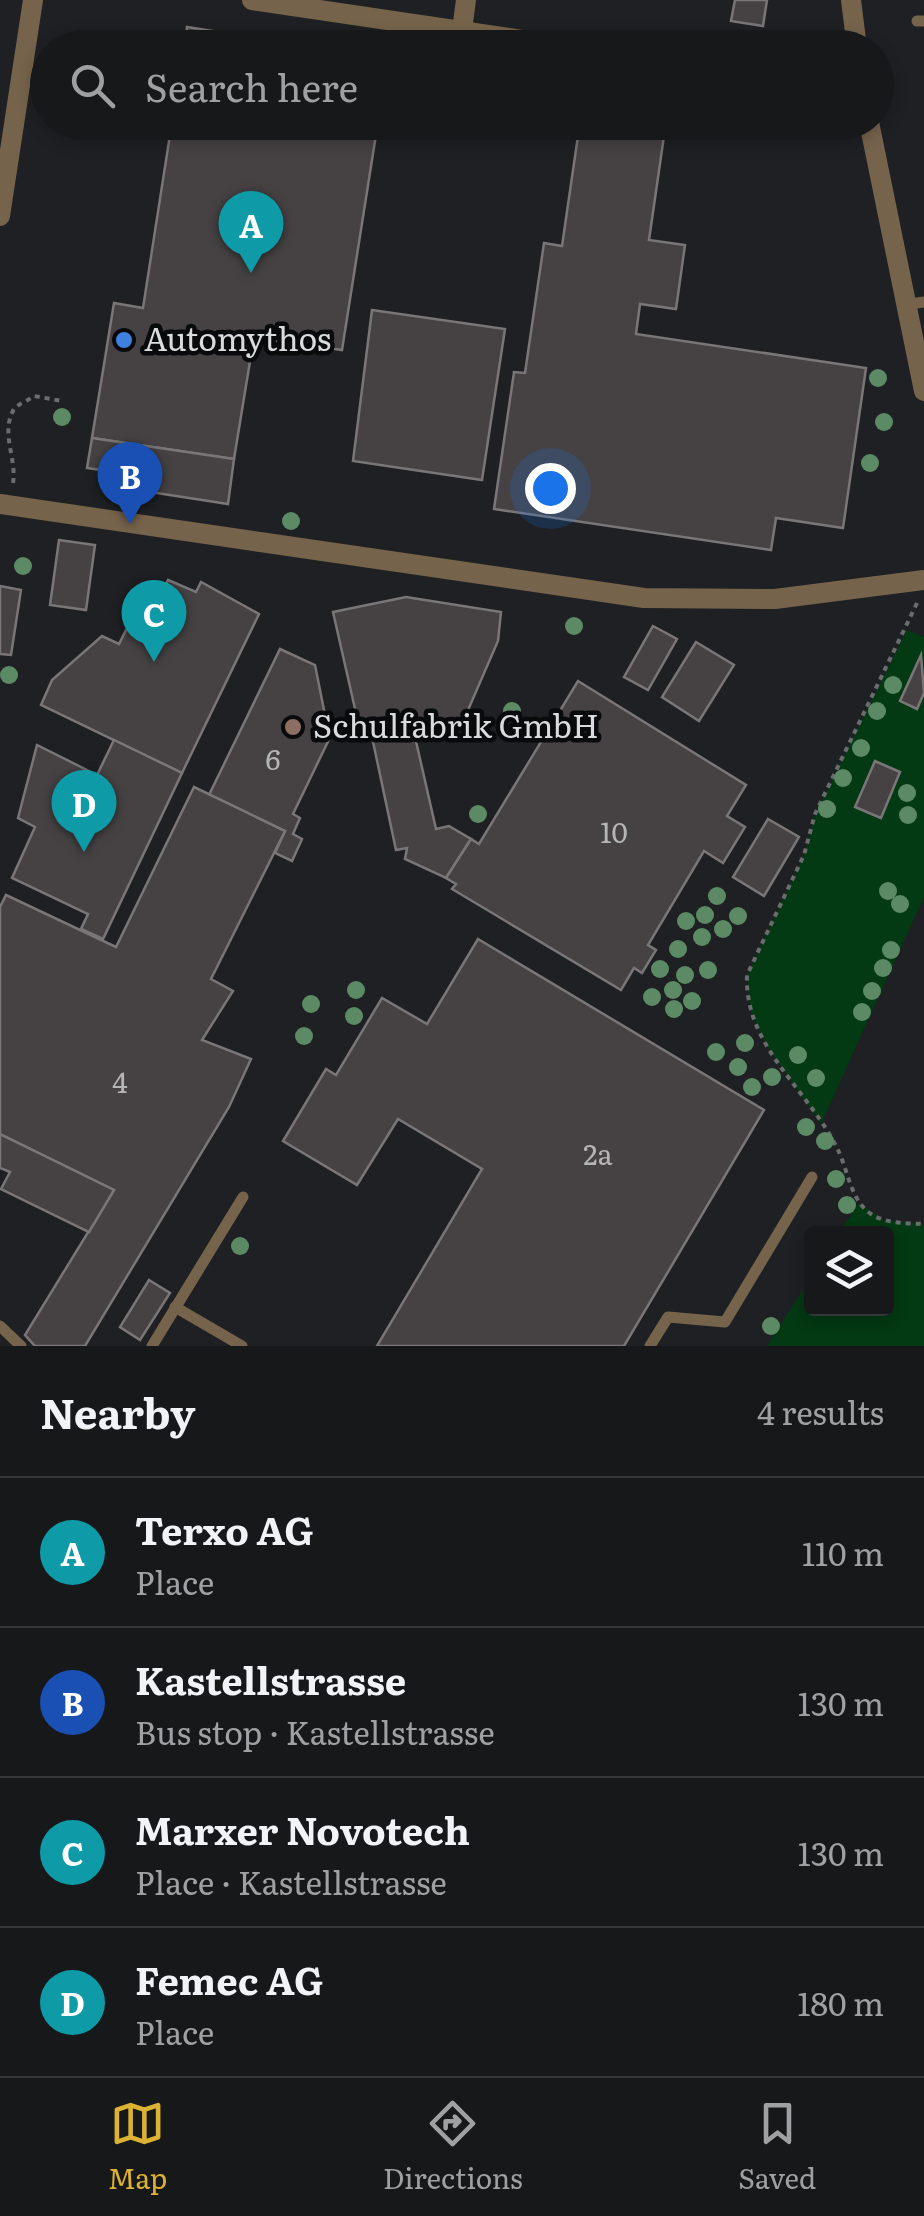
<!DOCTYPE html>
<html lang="en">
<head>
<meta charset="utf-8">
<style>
	:root { --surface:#17181a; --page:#242527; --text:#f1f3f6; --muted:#9ea0a2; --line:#363739; --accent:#dbb233 }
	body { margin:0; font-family:Literata,serif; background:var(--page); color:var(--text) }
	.controls { position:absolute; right:30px; bottom:30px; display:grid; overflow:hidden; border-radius:10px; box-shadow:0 5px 15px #0003 }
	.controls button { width:90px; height:90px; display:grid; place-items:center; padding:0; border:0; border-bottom:2px solid var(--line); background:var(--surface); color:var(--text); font:50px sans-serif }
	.you { position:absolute; left:550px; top:488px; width:35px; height:35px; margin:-25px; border:8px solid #fff; border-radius:50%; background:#1a73e8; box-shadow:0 0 0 15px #1a73e833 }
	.badge { display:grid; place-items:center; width:65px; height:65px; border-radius:50%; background:var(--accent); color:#fff; font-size:32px; font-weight:700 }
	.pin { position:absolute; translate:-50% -82px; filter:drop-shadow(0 2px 5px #0008) }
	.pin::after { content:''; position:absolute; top:52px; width:35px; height:30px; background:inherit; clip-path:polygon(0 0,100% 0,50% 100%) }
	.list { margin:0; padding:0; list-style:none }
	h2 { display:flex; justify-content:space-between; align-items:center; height:130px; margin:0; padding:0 40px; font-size:42px }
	h2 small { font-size:32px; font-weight:400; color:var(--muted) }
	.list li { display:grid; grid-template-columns:65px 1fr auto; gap:30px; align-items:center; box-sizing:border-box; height:150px; padding:0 40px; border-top:2px solid var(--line) }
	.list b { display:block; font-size:38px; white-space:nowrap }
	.list p { margin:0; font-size:32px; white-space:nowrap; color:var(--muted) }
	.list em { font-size:32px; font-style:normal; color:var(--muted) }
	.icon { flex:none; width:55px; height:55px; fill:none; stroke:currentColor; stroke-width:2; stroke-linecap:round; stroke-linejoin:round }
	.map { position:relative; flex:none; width:924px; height:1346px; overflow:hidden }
	.search { position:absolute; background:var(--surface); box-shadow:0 5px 15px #0003; left:30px; right:30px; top:30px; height:110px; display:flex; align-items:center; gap:25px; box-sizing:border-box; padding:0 35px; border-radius:55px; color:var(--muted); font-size:38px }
	.sheet { height:730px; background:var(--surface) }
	nav { display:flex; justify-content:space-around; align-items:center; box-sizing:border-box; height:140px; border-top:2px solid var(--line); background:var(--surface); font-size:28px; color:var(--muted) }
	nav a { display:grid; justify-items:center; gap:5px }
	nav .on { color:var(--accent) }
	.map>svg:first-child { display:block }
	.green { fill:#033913 }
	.building { fill:#464243; stroke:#7a7677; stroke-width:2.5 }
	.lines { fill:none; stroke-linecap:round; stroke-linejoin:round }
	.path { stroke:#6b6c6e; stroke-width:4; stroke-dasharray:5 5; stroke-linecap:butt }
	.service { stroke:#76634b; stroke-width:11 }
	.minor { stroke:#76634b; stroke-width:20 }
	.tertiary { stroke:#76634b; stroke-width:20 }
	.tree { fill:#5c8a65 }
	.shop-dot { fill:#3f7fe0; stroke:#090a0b; stroke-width:4 }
	.education-dot { fill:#8d6e63; stroke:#090a0b; stroke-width:4 }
	.labels { text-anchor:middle; stroke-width:9; stroke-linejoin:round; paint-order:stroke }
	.number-label { font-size:28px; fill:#b5b5b6 }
	.poi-label { font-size:32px; fill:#dadbdd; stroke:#090a0b; text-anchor:start }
</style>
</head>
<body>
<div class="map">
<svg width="924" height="1346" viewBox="0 0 924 1346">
	<rect width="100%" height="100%" fill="#1f2023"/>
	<g class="green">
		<path d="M 907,630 L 924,637 L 924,897 L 821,1124 L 770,1051 L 751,1014 L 747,975 L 804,855 L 815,814 Z"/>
		<path d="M 859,1203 L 884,1220 L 924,1224 L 924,1346 L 767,1346 L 811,1277 L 812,1308 L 886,1308 L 886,1234 L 839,1233 Z"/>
	</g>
	<g class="building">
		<path d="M 735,0 L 767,0 L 763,26 L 731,21 Z"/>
		<path d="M 187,27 L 323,48 L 184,48 Z"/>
		<path d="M 172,122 L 378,122 L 342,350 L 254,337 L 234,459 L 92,438 L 114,303 L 143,308 Z"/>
		<path d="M 580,122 L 666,122 L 649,240 L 685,245 L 676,309 L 640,304 L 636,334 L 866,368 L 843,528 L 776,518 L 771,550 L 494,509 L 514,372 L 525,373 L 544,243 L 562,246 Z"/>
		<path d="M 372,310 L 505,329 L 482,480 L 353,461 Z"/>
		<path d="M 92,438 L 234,459 L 228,504 L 105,485 L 107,471 L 87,468 Z"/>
		<path d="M 59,540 L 95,545 L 86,610 L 50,605 Z"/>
		<path d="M 168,580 L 196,592 L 201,582 L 259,614 L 182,773 L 41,705 L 52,680 L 102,636 L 119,644 L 148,586 L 162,593 Z"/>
		<path d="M 0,586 L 21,590 L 11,655 L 0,654 Z"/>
		<path d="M 406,597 L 501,612 L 498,641 L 465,717 L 413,728 L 436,829 L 449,826 L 471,839 L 446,878 L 405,859 L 407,848 L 396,850 L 372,737 L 366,738 L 362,721 L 358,722 L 333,612 Z"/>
		<path d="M 653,626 L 677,639 L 648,690 L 624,677 Z"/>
		<path d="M 696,642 L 734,665 L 699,721 L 662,697 Z"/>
		<path d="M 280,649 L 315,665 L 326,720 L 336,725 L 293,814 L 300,818 L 293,834 L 302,839 L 292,861 L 275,853 L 285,831 L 209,795 Z"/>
		<path d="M 921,655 L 924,693 L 917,709 L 900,701 Z"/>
		<path d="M 578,681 L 746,785 L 727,816 L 745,827 L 723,863 L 704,851 L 648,945 L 656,950 L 642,973 L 634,968 L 621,990 L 452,889 L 456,884 L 446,878 L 471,839 L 479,844 Z"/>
		<path d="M 114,740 L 182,773 L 103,939 L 81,929 L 88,914 L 12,878 L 35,827 L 18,818 L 37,745 L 97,775 Z"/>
		<path d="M 875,761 L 900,772 L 881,818 L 855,807 Z"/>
		<path d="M 194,787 L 285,831 L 211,979 L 233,991 L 202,1040 L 251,1059 L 229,1107 L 85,1346 L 35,1346 L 25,1335 L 114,1190 L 0,1134 L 0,907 L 6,895 L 116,947 Z"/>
		<path d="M 768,819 L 799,837 L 764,896 L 733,877 Z"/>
		<path d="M 478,939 L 764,1110 L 624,1346 L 377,1346 L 482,1169 L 398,1119 L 357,1185 L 283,1141 L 326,1069 L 336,1075 L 382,998 L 427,1024 Z"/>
		<path d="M 0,1134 L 114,1190 L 89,1232 L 1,1189 L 10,1172 L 0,1168 Z"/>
		<path d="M 149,1280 L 170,1293 L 140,1340 L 120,1327 Z"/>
	</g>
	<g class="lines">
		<g class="path">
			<path d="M 13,483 C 17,458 0,433 14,409 C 19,403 28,401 34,396 L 62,401"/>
			<path d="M 917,603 L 815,814 L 804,855 L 747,975 C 744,1046 808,1089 837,1148 C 847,1167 850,1196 866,1210 C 880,1224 905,1223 924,1224"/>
		</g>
		<g class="service">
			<path d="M 917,21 L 924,21"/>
			<path d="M 904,305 L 924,302"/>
			<path d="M 175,1307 L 242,1346"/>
			<path d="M 0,1326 L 21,1346"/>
			<path d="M 152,1346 L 243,1197"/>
			<path d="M 650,1346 L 668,1317 L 725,1322 L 812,1177"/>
		</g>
		<g class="minor">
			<path d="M 252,0 L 576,48"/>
			<path d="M 851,0 L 857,48"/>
			<path d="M 462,30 L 466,0"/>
			<path d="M 869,122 L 924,391"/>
			<path d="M 0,504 L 644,598 L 775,599 L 924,580"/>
		</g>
		<path class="tertiary" d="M 0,216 L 33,0"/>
	</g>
	<g class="tree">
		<circle cx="878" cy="378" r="9"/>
		<circle cx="62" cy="417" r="9"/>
		<circle cx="884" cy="422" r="9"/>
		<circle cx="870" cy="463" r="9"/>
		<circle cx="291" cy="521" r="9"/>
		<circle cx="23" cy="566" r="9"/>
		<circle cx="574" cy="626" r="9"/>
		<circle cx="9" cy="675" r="9"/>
		<circle cx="893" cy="685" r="9"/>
		<circle cx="512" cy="711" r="9"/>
		<circle cx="877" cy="711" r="9"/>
		<circle cx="861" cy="748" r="9"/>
		<circle cx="843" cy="778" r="9"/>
		<circle cx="907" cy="793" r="9"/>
		<circle cx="827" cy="809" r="9"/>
		<circle cx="478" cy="814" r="9"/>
		<circle cx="908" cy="815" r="9"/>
		<circle cx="888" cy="891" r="9"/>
		<circle cx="717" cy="896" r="9"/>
		<circle cx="900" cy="904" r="9"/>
		<circle cx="705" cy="915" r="9"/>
		<circle cx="738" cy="916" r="9"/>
		<circle cx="686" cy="921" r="9"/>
		<circle cx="723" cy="929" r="9"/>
		<circle cx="702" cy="937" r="9"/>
		<circle cx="678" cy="949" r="9"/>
		<circle cx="891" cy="950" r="9"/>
		<circle cx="883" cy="968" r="9"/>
		<circle cx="660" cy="969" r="9"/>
		<circle cx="708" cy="970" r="9"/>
		<circle cx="685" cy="975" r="9"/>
		<circle cx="356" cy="990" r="9"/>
		<circle cx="673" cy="990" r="9"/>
		<circle cx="872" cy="991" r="9"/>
		<circle cx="652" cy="997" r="9"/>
		<circle cx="692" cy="1001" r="9"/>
		<circle cx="311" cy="1004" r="9"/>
		<circle cx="674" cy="1009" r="9"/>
		<circle cx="862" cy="1012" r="9"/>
		<circle cx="354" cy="1016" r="9"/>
		<circle cx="304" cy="1036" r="9"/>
		<circle cx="745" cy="1043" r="9"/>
		<circle cx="716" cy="1052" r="9"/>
		<circle cx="798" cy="1055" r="9"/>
		<circle cx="738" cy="1067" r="9"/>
		<circle cx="772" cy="1077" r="9"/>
		<circle cx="816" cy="1078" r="9"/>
		<circle cx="752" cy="1087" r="9"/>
		<circle cx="806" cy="1127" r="9"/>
		<circle cx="825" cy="1141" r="9"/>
		<circle cx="836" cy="1179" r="9"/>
		<circle cx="847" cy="1205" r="9"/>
		<circle cx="240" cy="1246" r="9"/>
		<circle cx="771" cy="1326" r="9"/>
	</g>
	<circle class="shop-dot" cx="124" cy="340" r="10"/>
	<circle class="education-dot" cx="293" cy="727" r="10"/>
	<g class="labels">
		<g class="number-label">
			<text x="273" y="770">6</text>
			<text x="614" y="843">10</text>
			<text x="120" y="1093">4</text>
			<text x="598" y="1165">2a</text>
		</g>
		<g class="poi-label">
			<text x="144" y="351">Automythos</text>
			<text x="313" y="738">Schulfabrik GmbH</text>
		</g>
	</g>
</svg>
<div class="controls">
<button><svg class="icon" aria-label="layers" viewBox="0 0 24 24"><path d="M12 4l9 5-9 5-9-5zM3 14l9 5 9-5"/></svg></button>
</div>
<div class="you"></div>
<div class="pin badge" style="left:251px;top:273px;background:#0f9aa8">A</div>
<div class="pin badge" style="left:130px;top:524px;background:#1a4fb4">B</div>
<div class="pin badge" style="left:154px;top:662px;background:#0f9aa8">C</div>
<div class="pin badge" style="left:84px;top:852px;background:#0f9aa8">D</div>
<div class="search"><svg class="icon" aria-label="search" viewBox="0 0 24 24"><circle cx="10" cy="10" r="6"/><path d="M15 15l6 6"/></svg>Search here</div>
</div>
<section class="sheet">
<h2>Nearby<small>4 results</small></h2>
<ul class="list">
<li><span class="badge" style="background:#0f9aa8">A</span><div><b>Terxo AG</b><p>Place</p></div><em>110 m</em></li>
<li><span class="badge" style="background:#1a4fb4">B</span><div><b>Kastellstrasse</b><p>Bus stop · Kastellstrasse</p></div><em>130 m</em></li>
<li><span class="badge" style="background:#0f9aa8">C</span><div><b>Marxer Novotech</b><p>Place · Kastellstrasse</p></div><em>130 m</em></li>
<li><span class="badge" style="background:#0f9aa8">D</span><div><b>Femec AG</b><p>Place</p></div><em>180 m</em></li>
</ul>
</section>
<nav>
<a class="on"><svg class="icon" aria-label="map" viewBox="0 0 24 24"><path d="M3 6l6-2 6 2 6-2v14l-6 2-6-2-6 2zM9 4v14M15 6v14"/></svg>Map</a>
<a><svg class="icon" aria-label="directions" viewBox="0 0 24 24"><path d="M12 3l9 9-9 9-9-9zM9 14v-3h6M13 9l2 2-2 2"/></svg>Directions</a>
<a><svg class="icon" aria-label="saved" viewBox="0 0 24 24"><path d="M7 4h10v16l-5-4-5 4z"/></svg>Saved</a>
</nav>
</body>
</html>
